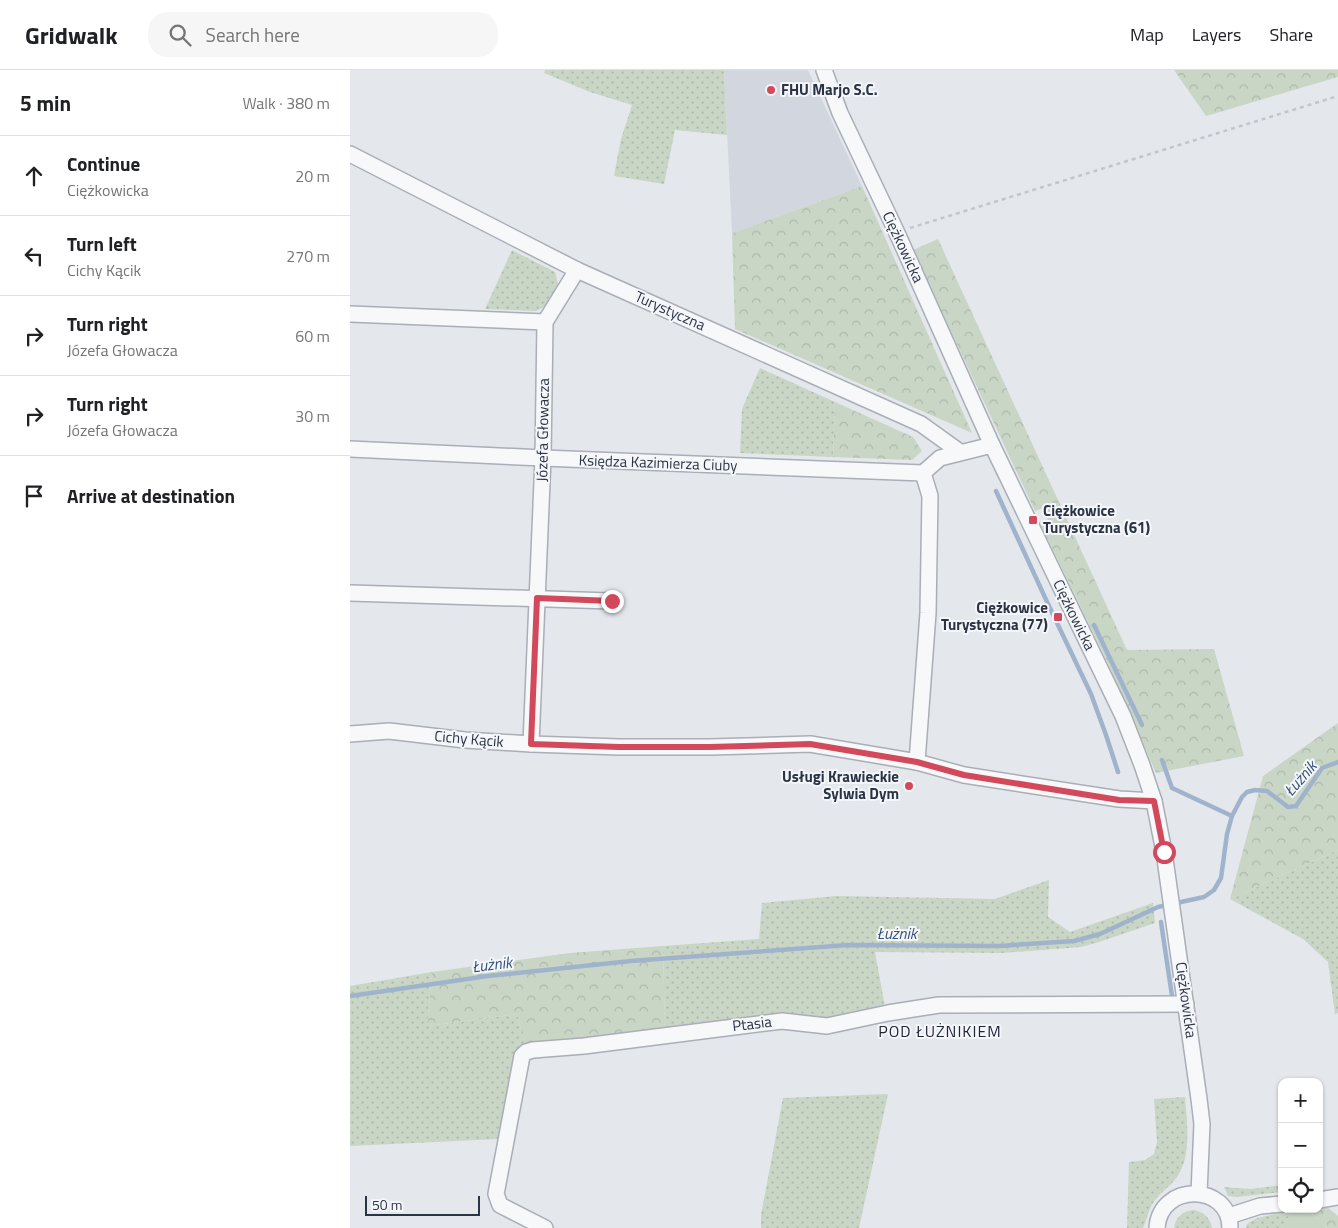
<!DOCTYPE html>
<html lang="en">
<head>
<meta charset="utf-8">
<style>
	:root { --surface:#fff; --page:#f6f6f6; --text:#202124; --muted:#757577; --line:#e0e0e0 }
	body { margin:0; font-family:"Titillium Web",sans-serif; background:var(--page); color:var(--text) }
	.controls { position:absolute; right:15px; bottom:15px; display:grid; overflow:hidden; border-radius:10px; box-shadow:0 1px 4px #0004 }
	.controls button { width:45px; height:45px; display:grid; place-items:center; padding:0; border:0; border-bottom:1px solid var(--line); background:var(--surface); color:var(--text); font:25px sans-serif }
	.scale { position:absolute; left:15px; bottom:12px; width:115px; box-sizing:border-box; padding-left:5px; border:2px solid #2b3445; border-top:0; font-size:14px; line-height:18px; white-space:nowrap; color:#2b3445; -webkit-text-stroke:4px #f4f6f9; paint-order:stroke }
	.stop { position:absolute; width:15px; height:15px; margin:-11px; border:4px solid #d1495b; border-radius:50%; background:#fff }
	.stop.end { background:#d1495b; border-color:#fff; box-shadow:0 1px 5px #0008 }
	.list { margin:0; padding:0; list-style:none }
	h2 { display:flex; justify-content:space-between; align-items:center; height:65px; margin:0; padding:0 20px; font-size:21px }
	h2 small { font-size:16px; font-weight:400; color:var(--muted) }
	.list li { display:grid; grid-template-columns:32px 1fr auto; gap:15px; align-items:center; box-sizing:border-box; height:80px; padding:0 20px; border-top:1px solid var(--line) }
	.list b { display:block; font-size:19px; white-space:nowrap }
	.list p { margin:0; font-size:16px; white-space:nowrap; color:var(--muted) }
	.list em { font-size:16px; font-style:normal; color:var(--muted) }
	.icon { flex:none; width:28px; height:28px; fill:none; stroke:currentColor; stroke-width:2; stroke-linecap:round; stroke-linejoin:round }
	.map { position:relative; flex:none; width:988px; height:1158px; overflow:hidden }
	header { display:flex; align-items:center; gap:30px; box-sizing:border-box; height:70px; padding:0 25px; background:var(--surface); border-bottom:1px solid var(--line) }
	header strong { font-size:24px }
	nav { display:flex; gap:28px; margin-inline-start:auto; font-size:18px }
	.search { width:350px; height:45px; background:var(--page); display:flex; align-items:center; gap:12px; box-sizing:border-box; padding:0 18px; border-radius:20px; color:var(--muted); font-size:19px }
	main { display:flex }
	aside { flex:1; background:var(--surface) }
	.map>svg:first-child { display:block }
	.built { fill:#d2d6de }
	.grass { fill:url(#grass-dots) }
	.forest { fill:url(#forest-crowns) }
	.green { fill:#c9d6c5 }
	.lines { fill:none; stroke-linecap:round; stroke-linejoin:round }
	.stream { stroke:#9fb4cc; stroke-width:4.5 }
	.minor-casing { stroke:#a9aeb7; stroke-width:18 }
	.path { stroke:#c2c5cb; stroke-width:2.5; stroke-dasharray:4 4; stroke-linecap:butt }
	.minor { stroke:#f7f8fa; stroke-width:15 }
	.route { stroke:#d1495b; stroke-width:6 }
	.poi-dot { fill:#d1495b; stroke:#f4f6f9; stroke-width:2 }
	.labels { text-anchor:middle; stroke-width:4; stroke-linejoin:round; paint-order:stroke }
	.poi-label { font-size:15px; font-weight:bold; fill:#2b3445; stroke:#f4f6f9; text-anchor:start }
	.street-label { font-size:15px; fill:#2b3445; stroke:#f4f6f9 }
	.water-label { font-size:16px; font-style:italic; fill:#34527a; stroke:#f4f6f9 }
	.neighbourhood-label { font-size:16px; letter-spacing:1px; fill:#1d2536; stroke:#f4f6f9 }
</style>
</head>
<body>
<header>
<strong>Gridwalk</strong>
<div class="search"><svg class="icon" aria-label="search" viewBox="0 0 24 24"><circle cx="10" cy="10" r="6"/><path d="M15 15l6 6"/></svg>Search here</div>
<nav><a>Map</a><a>Layers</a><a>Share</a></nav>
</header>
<main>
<aside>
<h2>5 min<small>Walk · 380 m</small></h2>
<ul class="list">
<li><svg class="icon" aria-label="ahead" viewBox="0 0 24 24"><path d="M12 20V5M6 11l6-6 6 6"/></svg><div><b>Continue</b><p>Ciężkowicka</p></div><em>20 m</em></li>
<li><svg class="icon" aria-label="left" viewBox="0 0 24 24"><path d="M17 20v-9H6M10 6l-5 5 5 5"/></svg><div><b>Turn left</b><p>Cichy Kącik</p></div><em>270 m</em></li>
<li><svg class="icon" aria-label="right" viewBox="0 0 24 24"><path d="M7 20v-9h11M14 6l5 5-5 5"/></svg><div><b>Turn right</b><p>Józefa Głowacza</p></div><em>60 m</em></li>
<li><svg class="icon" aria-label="right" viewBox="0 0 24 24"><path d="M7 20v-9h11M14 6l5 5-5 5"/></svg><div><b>Turn right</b><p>Józefa Głowacza</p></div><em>30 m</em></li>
<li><svg class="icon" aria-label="arrive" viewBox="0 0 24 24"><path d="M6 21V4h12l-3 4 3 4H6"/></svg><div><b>Arrive at destination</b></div></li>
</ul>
</aside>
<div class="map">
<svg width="988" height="1158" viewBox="0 0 988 1158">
	<defs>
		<pattern id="grass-dots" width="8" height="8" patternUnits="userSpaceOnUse" patternTransform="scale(1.25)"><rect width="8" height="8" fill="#c9d6c5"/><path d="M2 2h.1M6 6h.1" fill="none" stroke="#adb8ab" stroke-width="1.8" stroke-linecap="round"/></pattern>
		<pattern id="forest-crowns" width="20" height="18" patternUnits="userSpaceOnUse" patternTransform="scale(1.25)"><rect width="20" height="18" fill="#c9d6c5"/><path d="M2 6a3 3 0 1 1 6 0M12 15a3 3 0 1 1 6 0" fill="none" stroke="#adb8ab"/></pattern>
	</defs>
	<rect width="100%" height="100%" fill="#e4e7ec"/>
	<path class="built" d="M 374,0 L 458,0 L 512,116 L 382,163 Z"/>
	<g class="grass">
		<path d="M 195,0 L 374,0 L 377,65 L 325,60 L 314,114 L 264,106 L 271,69 L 282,35 L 240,22 L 194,3 Z"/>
		<path d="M 162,180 L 205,202 L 208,214 L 196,236 L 186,241 L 135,239 Z"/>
		<path d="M 410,298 L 485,332 L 483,387 L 390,383 L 392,339 Z"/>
		<path d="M 988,780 L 988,943 L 985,944 L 978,892 L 953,869 L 880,829 Z"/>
		<path d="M 699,810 L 698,847 L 720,862 L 803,833 L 805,853 L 749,872 L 731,877 L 651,883 L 525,882 L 535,937 L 475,950 L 431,943 L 315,959 L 313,876 L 409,869 L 412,833 L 486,826 L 645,829 Z"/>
		<path d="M 82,902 L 77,956 L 167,944 L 175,975 L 165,987 L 148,1069 L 0,1076 L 0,916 Z"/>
		<path d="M 538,1024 L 509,1158 L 411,1158 L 411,1145 L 433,1028 Z"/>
		<path d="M 835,1027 C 837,1052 842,1086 827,1107 C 820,1117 809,1123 803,1133 C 798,1141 797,1150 793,1158 L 777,1158 L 779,1092 L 795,1090 L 804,1084 L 807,1072 L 804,1029 Z"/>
		<path d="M 932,1115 L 932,1122 L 887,1127 L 878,1126 L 874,1117 L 901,1119 Z"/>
		<path d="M 844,1140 C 854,1142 860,1148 862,1158 L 824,1158 C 826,1146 833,1141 844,1140 Z"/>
		<path d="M 943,1140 L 931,1158 L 896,1158 L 897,1154 L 907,1148 Z"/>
	</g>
	<g class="forest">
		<path d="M 824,0 L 988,0 L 988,7 L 856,46 Z"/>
		<path d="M 512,116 L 622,363 L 385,259 L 382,163 Z"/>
		<path d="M 588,169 L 777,580 L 864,579 L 894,686 L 806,703 L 756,589 L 691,455 L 698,451 L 693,438 L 685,441 L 563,180 Z"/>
		<path d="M 485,332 L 563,367 L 572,381 L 562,390 L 483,387 Z"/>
		<path d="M 988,653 L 988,780 L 880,829 L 913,706 Z"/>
		<path d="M 313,876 L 315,959 L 175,975 L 167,944 L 77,956 L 82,902 L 220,883 Z"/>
		<path d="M 977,1137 L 988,1146 L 988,1158 L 977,1158 L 956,1139 L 969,1139 L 969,1138 Z"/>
	</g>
	<path class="green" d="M 949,1139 L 956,1139 L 977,1158 L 931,1158 L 943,1140 Z"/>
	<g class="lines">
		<g class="stream">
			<path d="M 646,421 L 698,534 L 741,624 L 756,665 L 768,702"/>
			<path d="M 744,555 L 792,655"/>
			<path d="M 812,690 L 822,718 L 882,746"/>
			<path d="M 811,852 L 822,926"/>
			<path d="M 0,926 L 138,906 L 281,891 L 498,875 L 649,876 L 724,871 L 750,864 L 808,837 L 854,827 L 864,820 L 871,808 L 877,764 L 882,746 L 892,727 L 897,722 L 905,720 L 917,721 L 938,737 L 946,736 L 972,698 L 988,692"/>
		</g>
		<defs>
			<g id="minor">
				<path d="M 474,0 L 490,43 L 547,163 L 642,375 L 773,646 L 792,695 L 804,731 L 814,782 L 849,1029 L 852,1054 L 849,1123"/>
				<path d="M 0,84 L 227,200 L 571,354 L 610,382"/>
				<path d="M 0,244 L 195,252"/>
				<path d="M 0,379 L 193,388 L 573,403 L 590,388 L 642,375"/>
				<path d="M 0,523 L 261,531"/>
				<path d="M 0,664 L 39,661 L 115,670 L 181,674 L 269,677 L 360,677 L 460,674 L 567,692 L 614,705 L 769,729 L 804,731"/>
				<path d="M 181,674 L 193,388 L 195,252 L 227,200"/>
				<path d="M 567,692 L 578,543 L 580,426 L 573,403"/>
				<path d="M 969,1130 L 988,1127"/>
				<path d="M 879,1146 L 910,1136 L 932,1134"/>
				<path d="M 195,1158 L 150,1135 L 146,1124 L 172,986 L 176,982 L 183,980 L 234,976 L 432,951 L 477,956 L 538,943 L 589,935 L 836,934"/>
				<path d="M 807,1158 C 810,1112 880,1113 880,1158"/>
			</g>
		</defs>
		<use href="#minor" class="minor-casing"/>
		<path class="path" d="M 560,158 L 988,26"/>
		<use href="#minor" class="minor"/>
	</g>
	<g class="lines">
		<path class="route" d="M 262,531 L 187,528 L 181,674 L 269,677 L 360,677 L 460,674 L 567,692 L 614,705 L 769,730 L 804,731 L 814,782"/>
	</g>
	<g class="poi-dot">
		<circle cx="421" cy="20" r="5"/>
		<rect x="678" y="445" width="10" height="10" rx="2.5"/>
		<rect x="703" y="542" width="10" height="10" rx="2.5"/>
		<circle cx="559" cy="716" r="5"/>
	</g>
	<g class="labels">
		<g class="poi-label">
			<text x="431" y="25">FHU Marjo S.C.</text>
			<text x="693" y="446">Ciężkowice<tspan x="693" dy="17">Turystyczna (61)</tspan></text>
			<text x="698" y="543" text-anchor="end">Ciężkowice<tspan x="698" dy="17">Turystyczna (77)</tspan></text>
			<text x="549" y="712" text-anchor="end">Usługi Krawieckie<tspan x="549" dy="17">Sylwia Dym</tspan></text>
		</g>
		<g class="street-label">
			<text transform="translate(553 177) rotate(65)" y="5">Ciężkowicka</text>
			<text transform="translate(320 241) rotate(24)" y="5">Turystyczna</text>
			<text transform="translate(193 360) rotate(-89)" y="5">Józefa Głowacza</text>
			<text transform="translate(308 393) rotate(2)" y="5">Księdza Kazimierza Ciuby</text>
			<text transform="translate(724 545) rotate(64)" y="5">Ciężkowicka</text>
			<text transform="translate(119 669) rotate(5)" y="5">Cichy Kącik</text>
			<text transform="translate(836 930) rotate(82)" y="5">Ciężkowicka</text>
			<text transform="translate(402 954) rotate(-7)" y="5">Ptasia</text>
		</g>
		<g class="water-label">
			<text transform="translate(950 708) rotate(-49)" y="6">Łużnik</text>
			<text x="547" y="869">Łużnik</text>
			<text transform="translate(142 894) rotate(-7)" y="6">Łużnik</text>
		</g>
		<g class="neighbourhood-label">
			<text x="590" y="967">POD ŁUŻNIKIEM</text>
		</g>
	</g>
</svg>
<div class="controls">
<button>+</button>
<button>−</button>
<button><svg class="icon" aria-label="locate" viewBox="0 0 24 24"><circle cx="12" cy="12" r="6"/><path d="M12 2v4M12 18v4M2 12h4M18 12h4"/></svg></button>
</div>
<div class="scale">50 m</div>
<div class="stop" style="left:814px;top:782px"></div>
<div class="stop end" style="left:262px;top:531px"></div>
</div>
</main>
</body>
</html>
